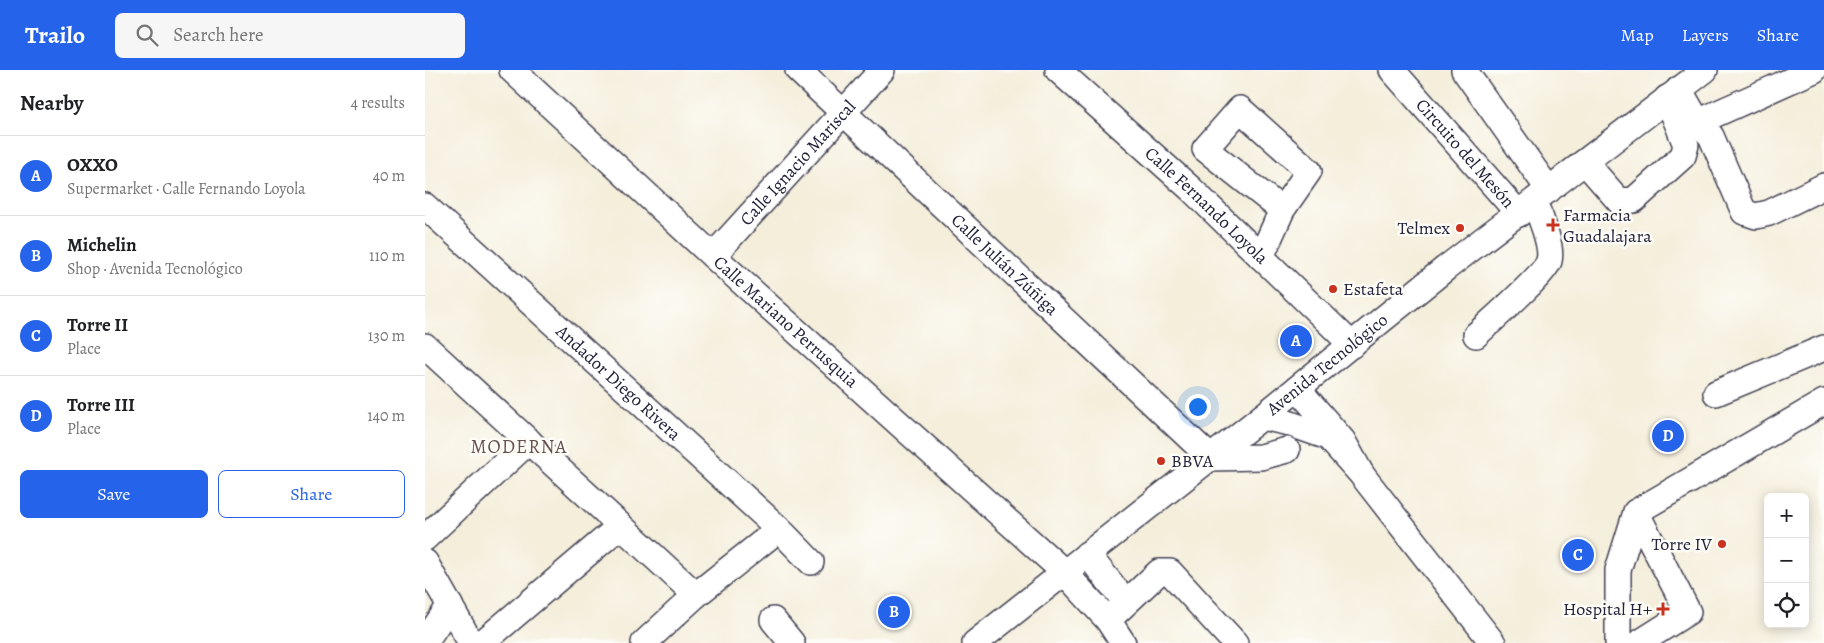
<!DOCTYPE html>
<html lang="en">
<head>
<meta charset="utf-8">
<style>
	:root { --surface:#fff; --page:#f6f6f6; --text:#202124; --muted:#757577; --line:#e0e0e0; --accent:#2563eb }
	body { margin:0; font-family:Alegreya,serif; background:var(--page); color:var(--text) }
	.controls { position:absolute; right:15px; bottom:15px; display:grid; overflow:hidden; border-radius:8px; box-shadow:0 2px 12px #0003 }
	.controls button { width:45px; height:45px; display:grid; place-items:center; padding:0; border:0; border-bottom:1px solid var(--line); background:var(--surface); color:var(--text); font:25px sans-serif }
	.you { position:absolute; left:772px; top:336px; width:18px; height:18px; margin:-12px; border:4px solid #fff; border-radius:50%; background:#1a73e8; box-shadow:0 0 0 8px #1a73e833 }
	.badge { display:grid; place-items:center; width:32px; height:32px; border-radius:50%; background:var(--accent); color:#fff; font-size:16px; font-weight:700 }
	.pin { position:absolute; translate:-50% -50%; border:2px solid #fff; box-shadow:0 1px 5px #0006 }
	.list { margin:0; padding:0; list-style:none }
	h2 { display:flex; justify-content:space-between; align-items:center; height:65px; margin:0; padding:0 20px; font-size:21px }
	h2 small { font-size:16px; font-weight:400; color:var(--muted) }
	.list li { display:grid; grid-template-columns:32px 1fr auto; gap:15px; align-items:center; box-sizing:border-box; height:80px; padding:0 20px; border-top:1px solid var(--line) }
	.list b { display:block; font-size:19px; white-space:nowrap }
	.list p { margin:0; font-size:16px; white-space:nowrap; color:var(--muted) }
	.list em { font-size:16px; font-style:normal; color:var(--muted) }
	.actions { display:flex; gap:10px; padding:15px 20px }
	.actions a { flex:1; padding:11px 0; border:1px solid var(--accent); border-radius:8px; text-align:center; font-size:18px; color:var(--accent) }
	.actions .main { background:var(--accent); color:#fff }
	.icon { flex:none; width:28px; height:28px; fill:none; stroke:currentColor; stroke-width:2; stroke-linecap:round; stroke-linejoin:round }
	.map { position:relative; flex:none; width:1399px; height:573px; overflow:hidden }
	header { display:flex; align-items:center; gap:30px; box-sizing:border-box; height:70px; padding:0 25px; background:var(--accent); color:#fff }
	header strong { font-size:24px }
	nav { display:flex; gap:28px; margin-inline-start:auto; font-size:18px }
	.search { width:350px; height:45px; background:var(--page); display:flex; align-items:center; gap:12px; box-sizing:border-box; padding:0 18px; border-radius:8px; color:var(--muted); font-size:19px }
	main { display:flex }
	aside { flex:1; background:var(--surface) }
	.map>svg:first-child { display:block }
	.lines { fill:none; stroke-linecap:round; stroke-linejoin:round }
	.minor-casing { stroke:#424153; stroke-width:28 }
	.minor { stroke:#fff; stroke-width:25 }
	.poi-dot { fill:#c8321e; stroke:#fdfcf7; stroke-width:2 }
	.labels { text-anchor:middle; stroke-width:5; stroke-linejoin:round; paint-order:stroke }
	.street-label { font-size:18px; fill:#22223b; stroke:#fdfcf7 }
	.poi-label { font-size:18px; fill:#22223b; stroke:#fdfcf7; text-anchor:start }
	.neighbourhood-label { font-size:19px; letter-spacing:1px; fill:#67524f; stroke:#fdfcf7 }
</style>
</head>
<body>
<header>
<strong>Trailo</strong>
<div class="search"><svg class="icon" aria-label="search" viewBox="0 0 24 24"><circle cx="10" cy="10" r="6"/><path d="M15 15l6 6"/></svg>Search here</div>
<nav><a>Map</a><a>Layers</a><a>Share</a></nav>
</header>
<main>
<aside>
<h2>Nearby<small>4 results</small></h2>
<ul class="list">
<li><span class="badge">A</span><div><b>OXXO</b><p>Supermarket · Calle Fernando Loyola</p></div><em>40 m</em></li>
<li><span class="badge">B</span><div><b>Michelin</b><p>Shop · Avenida Tecnológico</p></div><em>110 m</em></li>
<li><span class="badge">C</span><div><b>Torre II</b><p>Place</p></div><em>130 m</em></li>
<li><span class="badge">D</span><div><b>Torre III</b><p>Place</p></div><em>140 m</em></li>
</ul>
<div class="actions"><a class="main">Save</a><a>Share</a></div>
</aside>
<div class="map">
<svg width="1399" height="573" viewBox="0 0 1399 573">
	<rect width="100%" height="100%" fill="#fdfcf7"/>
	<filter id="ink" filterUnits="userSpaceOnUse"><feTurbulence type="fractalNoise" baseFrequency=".02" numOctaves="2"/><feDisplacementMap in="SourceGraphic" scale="10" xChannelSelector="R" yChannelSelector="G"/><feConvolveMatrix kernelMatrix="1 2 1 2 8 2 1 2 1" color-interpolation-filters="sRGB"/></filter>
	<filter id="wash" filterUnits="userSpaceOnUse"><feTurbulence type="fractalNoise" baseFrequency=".0096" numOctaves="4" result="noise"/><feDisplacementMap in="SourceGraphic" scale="20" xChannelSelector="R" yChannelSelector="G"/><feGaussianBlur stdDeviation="1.12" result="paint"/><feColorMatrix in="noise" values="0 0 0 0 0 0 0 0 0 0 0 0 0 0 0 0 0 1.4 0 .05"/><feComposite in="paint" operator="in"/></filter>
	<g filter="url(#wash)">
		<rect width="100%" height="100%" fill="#f4eedb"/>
	</g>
	<g filter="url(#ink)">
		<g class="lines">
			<defs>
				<g id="minor">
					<path id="s1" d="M 87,0 L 288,186 L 639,502 L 683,550 L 698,573"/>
					<path id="s2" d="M 373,0 L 786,388 L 836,387 L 862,380"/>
					<path id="s3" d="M 633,0 L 766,119 L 927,275"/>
					<path id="s4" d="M 967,0 L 1094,144"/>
					<path d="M 1039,0 L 1124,120"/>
					<path d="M 1254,19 L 1273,52 L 1286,66 L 1319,142 L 1331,146 L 1344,143 L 1399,116"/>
					<path d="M 1273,52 L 1389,0"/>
					<path d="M 1160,92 L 1194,131 L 1209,130 L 1258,86 L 1261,75 L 1242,28"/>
					<path id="s5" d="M 0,136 L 354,459 L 386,492"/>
					<path id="s6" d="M 288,186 L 457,0"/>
					<path d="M 836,187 L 857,140 L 884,101 L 815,39 L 780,79 L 857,140"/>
					<path d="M 1051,265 C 1065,252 1119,205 1124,191 C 1128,177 1115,145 1109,132"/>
					<path d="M 0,276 L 271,525"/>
					<path d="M 1291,323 L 1399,278"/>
					<path d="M 837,347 L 860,352 L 903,367 L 937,405 L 918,371 L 873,319"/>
					<path d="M 937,405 L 1068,573"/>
					<path d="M 1211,442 L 1263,542 L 1214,573"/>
					<path d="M 0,468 L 104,371"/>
					<path d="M 662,484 L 701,532"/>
					<path d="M 0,492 L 46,573"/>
					<path d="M 348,550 L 367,573"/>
					<path d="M 683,550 L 734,502 L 745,502 L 810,573"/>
					<path d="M 0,572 L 25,535"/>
					<path d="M 57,573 L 195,456"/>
					<path d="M 219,573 L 271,525 L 354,459"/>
					<path id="s7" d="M 550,573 L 837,347 L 1021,198 L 1280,0"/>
					<path d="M 1193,573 L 1193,500 L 1211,442 L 1399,332"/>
				</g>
			</defs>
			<use href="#minor" class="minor-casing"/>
			<use href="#minor" class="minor"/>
		</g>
	</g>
	<g class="poi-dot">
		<path d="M1125.5 147.5h5v5h5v5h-5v5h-5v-5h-5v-5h5z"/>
		<circle cx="1035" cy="158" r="5"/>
		<circle cx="908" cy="219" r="5"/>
		<circle cx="736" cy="391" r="5"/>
		<circle cx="1297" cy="474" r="5"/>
		<path d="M1235.5 531.5h5v5h5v5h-5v5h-5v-5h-5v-5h5z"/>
	</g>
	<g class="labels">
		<g class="street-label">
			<text dy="6" stroke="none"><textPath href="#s4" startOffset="111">Circuito del Mesón</textPath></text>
			<text dy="6" stroke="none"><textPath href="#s6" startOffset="126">Calle Ignacio Mariscal</textPath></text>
			<text dy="6" stroke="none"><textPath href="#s3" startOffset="201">Calle Fernando Loyola</textPath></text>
			<text dy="6" stroke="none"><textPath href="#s2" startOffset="284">Calle Julián Zúñiga</textPath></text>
			<text dy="6" stroke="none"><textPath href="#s1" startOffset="372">Calle Mariano Perrusquia</textPath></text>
			<text dy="6" stroke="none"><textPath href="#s7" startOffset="449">Avenida Tecnológico</textPath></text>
			<text dy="6" stroke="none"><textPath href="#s5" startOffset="262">Andador Diego Rivera</textPath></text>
		</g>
		<g class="poi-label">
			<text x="1138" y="151">Farmacia<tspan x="1138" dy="21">Guadalajara</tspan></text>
			<text x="1025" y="164" text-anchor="end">Telmex</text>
			<text x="918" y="225">Estafeta</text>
			<text x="746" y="397">BBVA</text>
			<text x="1287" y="480" text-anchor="end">Torre IV</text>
			<text x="1227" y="545" text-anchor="end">Hospital H+</text>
		</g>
		<g class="neighbourhood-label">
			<text x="94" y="383">MODERNA</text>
		</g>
	</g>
</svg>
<div class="controls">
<button>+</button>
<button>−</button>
<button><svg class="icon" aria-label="locate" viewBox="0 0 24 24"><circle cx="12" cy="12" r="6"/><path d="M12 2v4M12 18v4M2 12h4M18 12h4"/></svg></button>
</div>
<div class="you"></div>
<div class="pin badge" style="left:871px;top:271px">A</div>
<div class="pin badge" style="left:469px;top:542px">B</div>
<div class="pin badge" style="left:1153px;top:485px">C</div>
<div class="pin badge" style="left:1243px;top:366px">D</div>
</div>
</main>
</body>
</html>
